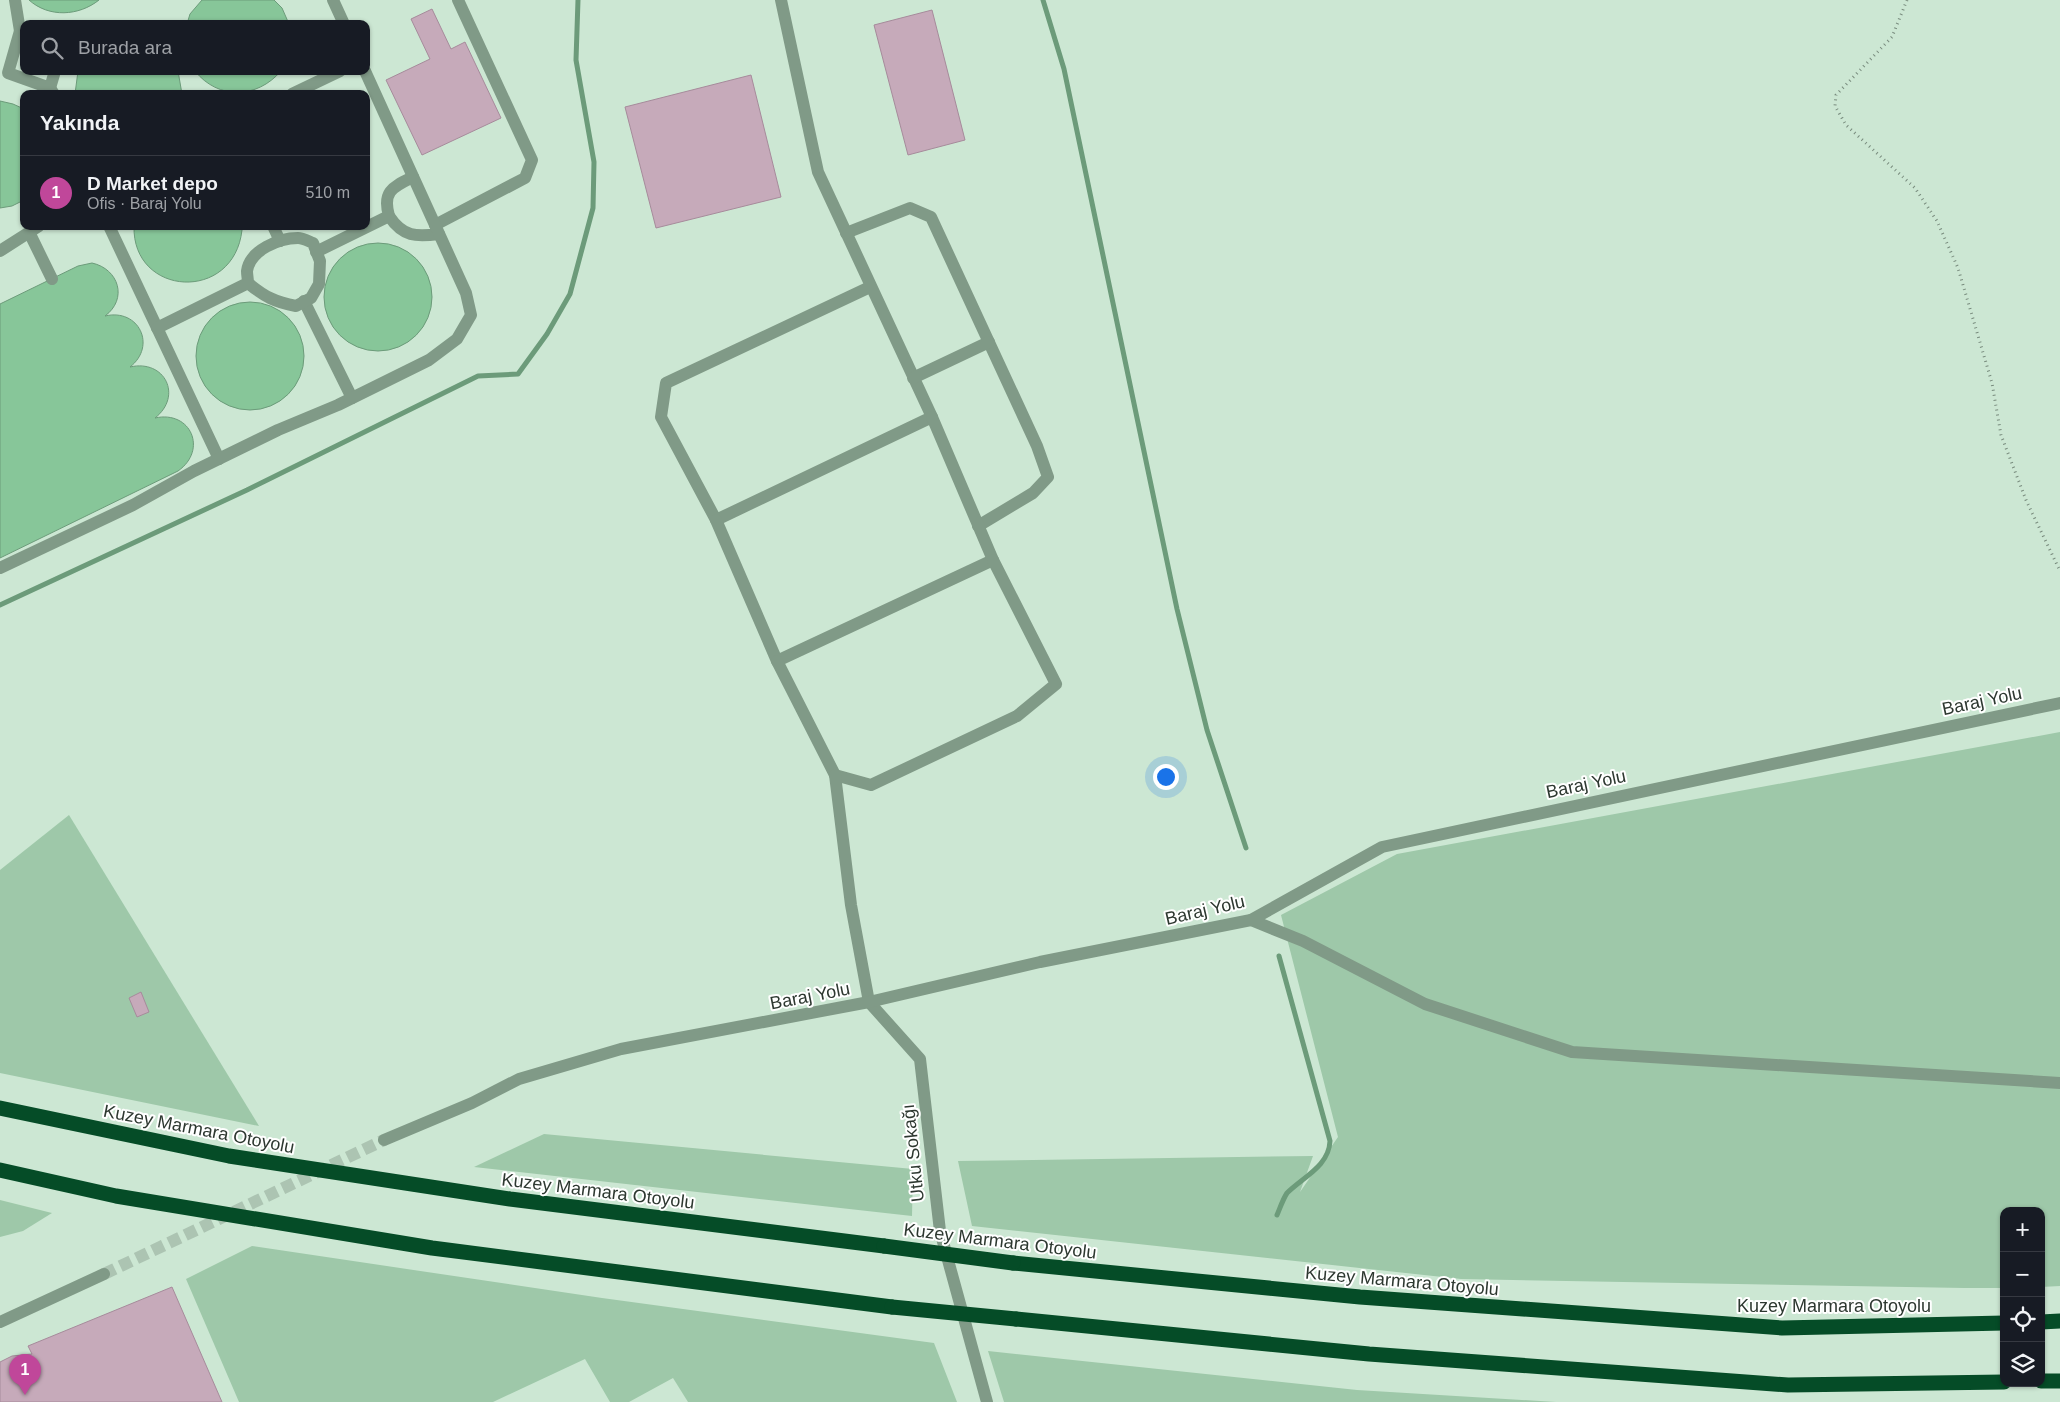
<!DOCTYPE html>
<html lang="tr">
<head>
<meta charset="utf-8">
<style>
	:root { --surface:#171b24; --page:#242831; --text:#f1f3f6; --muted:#9ea1a6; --line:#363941; --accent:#c0479a }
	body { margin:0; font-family:Arial,sans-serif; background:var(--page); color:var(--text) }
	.controls { position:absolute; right:15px; bottom:15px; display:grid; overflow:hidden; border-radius:10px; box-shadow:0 1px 4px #0004 }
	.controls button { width:45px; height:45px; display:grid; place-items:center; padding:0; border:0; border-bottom:1px solid var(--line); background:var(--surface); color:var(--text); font:25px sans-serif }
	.you { position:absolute; left:1165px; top:776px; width:18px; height:18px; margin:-12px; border:4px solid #fff; border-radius:50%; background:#1a73e8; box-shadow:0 0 0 8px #1a73e833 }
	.badge { display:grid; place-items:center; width:32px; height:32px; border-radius:50%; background:var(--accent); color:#fff; font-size:16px; font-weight:700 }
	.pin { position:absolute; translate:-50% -41px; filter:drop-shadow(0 1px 2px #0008) }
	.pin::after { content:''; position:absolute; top:26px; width:18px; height:15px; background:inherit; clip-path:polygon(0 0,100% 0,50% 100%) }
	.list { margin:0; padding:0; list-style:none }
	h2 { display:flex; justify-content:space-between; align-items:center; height:65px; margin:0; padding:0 20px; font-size:21px }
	h2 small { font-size:16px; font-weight:400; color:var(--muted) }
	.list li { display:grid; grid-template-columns:32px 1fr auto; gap:15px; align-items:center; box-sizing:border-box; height:75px; padding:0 20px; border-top:1px solid var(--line) }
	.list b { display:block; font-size:19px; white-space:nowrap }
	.list p { margin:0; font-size:16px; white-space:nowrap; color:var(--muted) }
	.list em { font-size:16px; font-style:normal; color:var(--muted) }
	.icon { flex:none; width:28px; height:28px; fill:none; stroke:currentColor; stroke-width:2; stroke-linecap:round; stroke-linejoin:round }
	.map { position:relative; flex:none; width:2060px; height:1402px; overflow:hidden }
	.search { position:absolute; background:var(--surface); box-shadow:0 1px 4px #0004; left:20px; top:20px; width:350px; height:55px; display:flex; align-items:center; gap:12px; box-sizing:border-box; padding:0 18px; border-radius:10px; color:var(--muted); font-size:19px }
	.panel { position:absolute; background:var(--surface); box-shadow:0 1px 4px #0004; left:20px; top:90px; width:350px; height:140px; border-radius:10px }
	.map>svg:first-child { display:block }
	.green { fill:#9ec8a9 }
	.water { fill:#87c699; stroke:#6c9b7a }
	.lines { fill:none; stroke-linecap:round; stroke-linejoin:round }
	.stream { stroke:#6c9b7a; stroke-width:5 }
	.building { fill:#c6aaba; stroke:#a68b9b }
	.minor-tunnel { stroke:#acc4b2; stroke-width:12; stroke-dasharray:12 6; stroke-linecap:butt }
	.path { stroke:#798c7e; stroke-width:3; stroke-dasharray:1 4; stroke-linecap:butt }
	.minor { stroke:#809a87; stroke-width:12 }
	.highway { stroke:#054c27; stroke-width:15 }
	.highway-bridge { stroke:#054c27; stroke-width:15 }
	.labels { text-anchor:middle; stroke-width:4; stroke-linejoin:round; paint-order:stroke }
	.street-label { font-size:18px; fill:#2d3830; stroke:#fff }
</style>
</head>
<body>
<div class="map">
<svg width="2060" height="1402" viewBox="0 0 2060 1402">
	<rect width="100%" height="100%" fill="#cce7d3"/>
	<g class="green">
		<path d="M 2060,732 L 2060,1286 L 2041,1287 L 2041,1211 L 2004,1211 L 2004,1288 L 1964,1288 L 1461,1279 L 972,1226 L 958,1161 L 1313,1156 L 1300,1192 L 1338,1137 L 1281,915 L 1397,854 Z"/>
		<path d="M 69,815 L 259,1126 L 0,1073 L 0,870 Z"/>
		<path d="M 544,1134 L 913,1169 L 912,1216 L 474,1167 Z"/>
		<path d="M 0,1200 L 52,1213 L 23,1231 L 0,1237 Z"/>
		<path d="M 252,1246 L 602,1298 L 934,1343 L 957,1402 L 688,1402 L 673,1378 L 629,1402 L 610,1402 L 585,1359 L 493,1402 L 239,1402 L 186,1279 Z"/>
		<path d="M 988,1351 L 1357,1390 L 1556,1402 L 1004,1402 Z"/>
	</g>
	<g class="water">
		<path d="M 29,0 L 99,0 C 79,16 49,18 29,0 Z"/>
		<path d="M 202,0 L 274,0 L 282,8 L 289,24 L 187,24 L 190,14 Z"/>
		<path d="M 78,71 L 178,71 L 182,94 L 75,94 Z"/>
		<path d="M 195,71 L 281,71 C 257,99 218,100 195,71 Z"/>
		<path d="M 0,101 L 13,104 L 24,109 L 24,200 L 12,206 L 0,208 Z"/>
		<path d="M 134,226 L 241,226 L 242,230 C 234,303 132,297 134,226 Z"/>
		<circle cx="378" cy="297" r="54"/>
		<path d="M 92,263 C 119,269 128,299 105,316 C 139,308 157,346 130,367 C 165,359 183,396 155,418 C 191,410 208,450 178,471 L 0,558 L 0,304 L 78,266 Z"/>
		<circle cx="250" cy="356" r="54"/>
	</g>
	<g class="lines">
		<g class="stream">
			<path d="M 1043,0 L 1064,69 L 1177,609 L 1207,730 L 1246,848"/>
			<path d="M 0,605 L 247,490 L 478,376 L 518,374 L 547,334 L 570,294 L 593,208 L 594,162 L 576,60 L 578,0"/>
			<path d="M 1277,1215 C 1280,1208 1283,1199 1287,1193 C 1303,1177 1329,1166 1330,1141 L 1279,956"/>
		</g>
	</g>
	<g class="building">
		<path d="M 432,9 L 451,49 L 465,42 L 501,118 L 422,155 L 386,80 L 430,59 L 411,19 Z"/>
		<path d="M 932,10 L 965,140 L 908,155 L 874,25 Z"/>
		<path d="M 751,75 L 781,197 L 656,228 L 625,107 Z"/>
		<path d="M 141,992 L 149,1012 L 137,1017 L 129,998 Z"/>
		<path d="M 172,1287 L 222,1402 L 0,1402 L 0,1362 L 12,1356 L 32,1354 L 28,1346 Z"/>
	</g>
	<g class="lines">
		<path class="minor-tunnel" d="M 104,1274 L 384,1140"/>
		<path class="path" d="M 1907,0 L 1892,37 L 1836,95 L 1835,106 L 1846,125 L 1915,188 L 1937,221 L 1958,268 L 1992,383 L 2001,435 L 2026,500 L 2060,571"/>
		<g class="minor">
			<path d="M 15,0 L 20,31"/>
			<path d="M 333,0 L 344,24"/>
			<path d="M 781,0 L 818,172 L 932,417 L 716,520 L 661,417 L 666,383 L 870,287"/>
			<path d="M 24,32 L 20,31 L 8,73 L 50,88 L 54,94"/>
			<path d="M 50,88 L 55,71"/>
			<path d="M 292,94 L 340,71"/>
			<path d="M 389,216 C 403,237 416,237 439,234"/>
			<path d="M 435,225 L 525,178 L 532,160 L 458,0"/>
			<path d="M 109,226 L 219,459"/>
			<path d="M 273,226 L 280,241"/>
			<path d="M 29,232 L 52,279"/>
			<path d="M 846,233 L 910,208 L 931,217 L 1037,446 L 1048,477 L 1033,493 L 978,526"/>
			<path d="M 0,251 L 39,226"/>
			<path d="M 316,252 L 389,216 C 382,191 393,187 413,177"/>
			<path d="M 304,301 L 352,398"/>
			<path d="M 157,328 L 248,283 C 248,279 247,275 247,271 C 250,250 279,238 298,238 C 303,238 308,241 313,243 L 320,261 L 319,284 L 311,298 L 296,306 C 275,302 265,297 248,283"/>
			<path d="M 913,378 L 989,342"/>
			<path d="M 716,520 L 777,661 L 993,560 L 932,417"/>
			<path d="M 0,568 L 133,505 L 194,471 L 278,430 L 338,405 L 429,360 L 457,339 L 471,315 L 466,293 L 365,71"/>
			<path d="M 777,661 L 835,775 L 871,785 L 1017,716 L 1056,684 L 993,560"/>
			<path d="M 835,775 L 851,905 L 869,1002 L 920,1059 L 940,1231 L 987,1402"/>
			<path d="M 1251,920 L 1303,941 L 1425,1004 L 1572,1052 L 2060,1083"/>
			<path d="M 384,1140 L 472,1103 L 519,1079 L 621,1049 L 869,1002 L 1040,962 L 1251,920 L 1382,847 L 2060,703"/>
			<path d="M 0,1322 L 104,1274"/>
		</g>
		<g class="highway">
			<path d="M 0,1108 L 229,1156 L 510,1199 L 884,1246"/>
			<path d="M 0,1170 L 116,1196 L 432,1248 L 892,1307"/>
			<path d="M 1013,1263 L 1360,1297 L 1782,1328 L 2004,1323"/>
			<path d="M 1016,1319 L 1369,1354 L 1788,1385 L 2004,1382"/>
			<path d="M 2041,1322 L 2060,1321"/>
			<path d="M 2041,1381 L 2060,1381"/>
		</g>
		<g class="highway-bridge">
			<path d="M 884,1246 L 1013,1263"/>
			<path d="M 892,1307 L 1016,1319"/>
		</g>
	</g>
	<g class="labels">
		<g class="street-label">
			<text transform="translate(1982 701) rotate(-12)" y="6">Baraj Yolu</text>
			<text transform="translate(1586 784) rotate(-12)" y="6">Baraj Yolu</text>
			<text transform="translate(1205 910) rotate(-13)" y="6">Baraj Yolu</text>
			<text transform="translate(810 996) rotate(-11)" y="6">Baraj Yolu</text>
			<text transform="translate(199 1129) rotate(11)" y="6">Kuzey Marmara Otoyolu</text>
			<text transform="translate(913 1153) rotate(-96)" y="6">Utku Sokağı</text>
			<text transform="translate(598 1191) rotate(7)" y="6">Kuzey Marmara Otoyolu</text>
			<text transform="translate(1000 1241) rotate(7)" y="6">Kuzey Marmara Otoyolu</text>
			<text transform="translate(1402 1281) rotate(5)" y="6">Kuzey Marmara Otoyolu</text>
			<text x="1834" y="1312">Kuzey Marmara Otoyolu</text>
		</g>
	</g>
</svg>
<div class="controls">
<button>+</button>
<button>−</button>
<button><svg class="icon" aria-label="locate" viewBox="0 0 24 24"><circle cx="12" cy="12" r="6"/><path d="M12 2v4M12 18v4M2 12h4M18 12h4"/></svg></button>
<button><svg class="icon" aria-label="layers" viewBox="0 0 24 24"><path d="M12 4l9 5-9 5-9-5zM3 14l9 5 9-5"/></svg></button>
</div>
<div class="you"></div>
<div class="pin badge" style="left:25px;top:1395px">1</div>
<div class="search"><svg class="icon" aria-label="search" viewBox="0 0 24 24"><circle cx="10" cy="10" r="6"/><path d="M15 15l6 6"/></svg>Burada ara</div>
<section class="panel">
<h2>Yakında<small></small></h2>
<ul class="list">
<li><span class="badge">1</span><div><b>D Market depo</b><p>Ofis · Baraj Yolu</p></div><em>510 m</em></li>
</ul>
</section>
</div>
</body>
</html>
